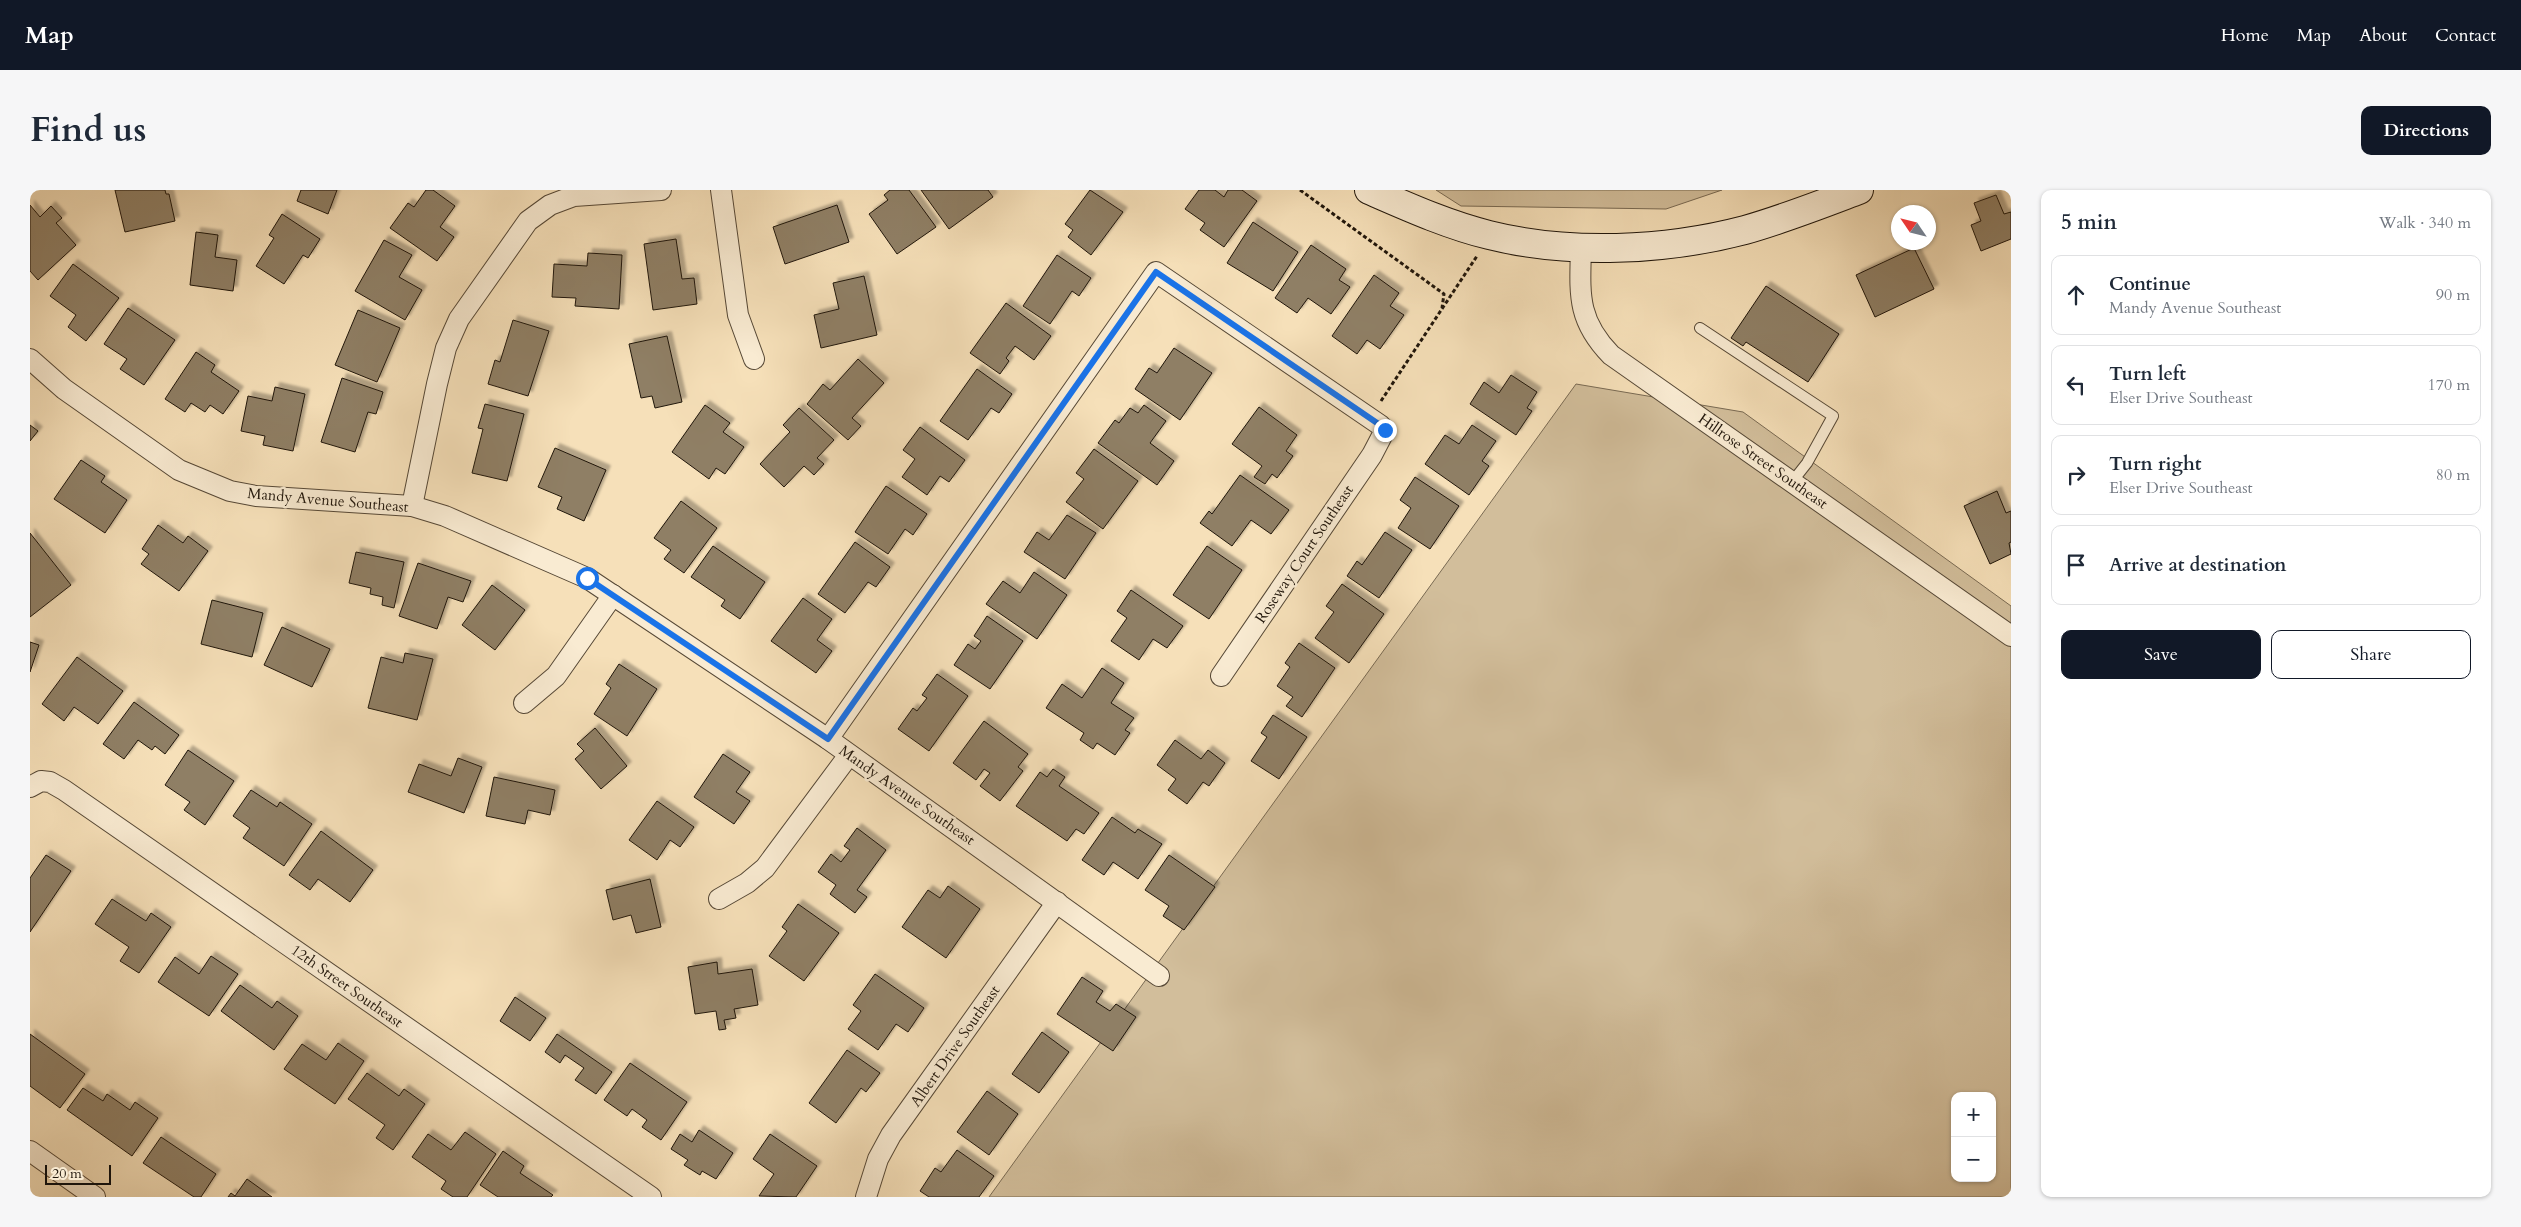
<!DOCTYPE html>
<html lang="en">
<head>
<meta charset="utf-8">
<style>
	:root { --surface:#fff; --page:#f6f6f7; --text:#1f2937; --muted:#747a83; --line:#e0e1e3; --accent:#111827 }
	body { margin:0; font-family:Cardo,serif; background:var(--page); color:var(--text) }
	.controls { position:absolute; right:15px; bottom:15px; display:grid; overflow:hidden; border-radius:10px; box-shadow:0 1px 4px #0004 }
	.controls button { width:45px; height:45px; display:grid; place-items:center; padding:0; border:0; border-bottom:1px solid var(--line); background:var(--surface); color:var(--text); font:25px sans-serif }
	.compass { position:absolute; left:1861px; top:15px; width:45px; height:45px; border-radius:50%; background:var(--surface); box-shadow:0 1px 4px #0004; rotate:305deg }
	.scale { position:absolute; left:15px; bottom:12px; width:66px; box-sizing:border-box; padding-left:5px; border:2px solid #20160b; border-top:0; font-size:14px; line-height:18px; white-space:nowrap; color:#20160b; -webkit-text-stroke:4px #f9ebd2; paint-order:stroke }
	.stop { position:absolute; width:15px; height:15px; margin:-11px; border:4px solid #1a73e8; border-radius:50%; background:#fff }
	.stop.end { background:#1a73e8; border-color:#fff; box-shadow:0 1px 5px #0008 }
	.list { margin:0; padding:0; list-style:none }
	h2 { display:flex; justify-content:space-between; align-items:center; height:65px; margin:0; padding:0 20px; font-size:21px }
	h2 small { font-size:16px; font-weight:400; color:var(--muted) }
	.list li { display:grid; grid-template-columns:32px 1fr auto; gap:15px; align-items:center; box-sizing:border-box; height:80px; margin:0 10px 10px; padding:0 10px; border:1px solid var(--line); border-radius:10px }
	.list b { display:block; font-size:19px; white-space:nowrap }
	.list p { margin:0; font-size:16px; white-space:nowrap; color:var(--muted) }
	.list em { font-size:16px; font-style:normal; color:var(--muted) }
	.actions { display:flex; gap:10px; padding:15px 20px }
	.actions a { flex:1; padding:11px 0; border:1px solid var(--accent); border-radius:10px; text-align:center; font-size:18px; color:var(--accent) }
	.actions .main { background:var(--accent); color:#fff }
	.icon { flex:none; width:28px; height:28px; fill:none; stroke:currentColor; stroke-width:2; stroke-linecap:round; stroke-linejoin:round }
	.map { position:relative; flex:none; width:1981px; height:1007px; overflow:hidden; border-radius:10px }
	header { display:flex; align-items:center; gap:30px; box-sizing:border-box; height:70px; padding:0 25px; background:var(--accent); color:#fff }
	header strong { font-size:24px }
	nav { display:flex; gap:28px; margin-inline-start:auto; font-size:18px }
	.intro { display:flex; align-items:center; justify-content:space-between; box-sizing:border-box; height:120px; padding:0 30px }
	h1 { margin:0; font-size:35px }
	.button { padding:12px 22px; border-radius:10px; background:var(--accent); color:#fff; font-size:18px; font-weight:700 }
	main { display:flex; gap:30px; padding:0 30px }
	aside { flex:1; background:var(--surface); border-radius:10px; box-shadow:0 1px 4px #0004 }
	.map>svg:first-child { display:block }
	.green { fill:#d2be9b; stroke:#796a53; fill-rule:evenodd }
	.building { fill:#8f7f65; stroke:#20160b; filter:url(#shadow) }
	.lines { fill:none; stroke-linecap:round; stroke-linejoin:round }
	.lane-casing { stroke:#564836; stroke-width:12 }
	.street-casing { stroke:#564836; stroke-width:22 }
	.secondary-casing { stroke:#20160b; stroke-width:30 }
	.path { stroke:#20160b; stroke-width:3; stroke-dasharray:4 2.5; stroke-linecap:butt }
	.lane { stroke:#f9ebd2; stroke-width:10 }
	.street { stroke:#f9ebd2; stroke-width:20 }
	.secondary { stroke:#f9ebd2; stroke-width:28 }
	.route { stroke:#1a73e8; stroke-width:6 }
	.labels { text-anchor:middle; stroke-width:5; stroke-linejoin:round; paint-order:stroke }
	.street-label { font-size:15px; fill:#20160b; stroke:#f9ebd2 }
</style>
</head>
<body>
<header>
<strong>Map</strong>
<nav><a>Home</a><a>Map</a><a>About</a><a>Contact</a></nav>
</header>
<div class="intro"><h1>Find us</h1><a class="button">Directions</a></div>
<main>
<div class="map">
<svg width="1981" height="1007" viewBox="0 0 1981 1007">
	<defs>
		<filter id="shadow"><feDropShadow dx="4.5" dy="-4.5" stdDeviation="1" flood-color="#0004"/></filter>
	</defs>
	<rect width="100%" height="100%" fill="#f6e0b9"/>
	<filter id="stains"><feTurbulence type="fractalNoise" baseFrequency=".004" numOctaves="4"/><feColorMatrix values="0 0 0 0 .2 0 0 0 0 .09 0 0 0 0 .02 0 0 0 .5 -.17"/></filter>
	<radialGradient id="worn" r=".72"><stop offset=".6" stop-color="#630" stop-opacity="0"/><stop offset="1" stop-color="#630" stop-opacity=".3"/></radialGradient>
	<g class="green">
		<path d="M 1406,0 L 1692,0 L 1636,19 L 1431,16 Z"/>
		<path d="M 1546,194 L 1713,222 L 1981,416 L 1981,1007 L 959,1007 ZM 1925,906 L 1962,906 L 1962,988 L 1925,988 Z"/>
	</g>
	<g class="building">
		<path d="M 85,0 L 135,0 L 136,4 L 139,4 L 145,31 L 95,42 Z"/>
		<path d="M 271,0 L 307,0 L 298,24 L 267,11 Z"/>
		<path d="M 396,0 L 403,0 L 425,16 L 410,37 L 424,47 L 407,71 L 360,38 L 378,13 L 384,17 Z"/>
		<path d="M 860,0 L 879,0 L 906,37 L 867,64 L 839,24 L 858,10 L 854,5 Z"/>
		<path d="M 891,0 L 958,0 L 963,7 L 919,39 Z"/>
		<path d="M 1060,0 L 1093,22 L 1061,65 L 1038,47 L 1043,40 L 1035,34 Z"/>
		<path d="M 1169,0 L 1185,0 L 1194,7 L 1198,0 L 1212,0 L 1227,11 L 1194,57 L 1170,40 L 1175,33 L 1155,19 Z"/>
		<path d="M 1966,5 L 1974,24 L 1981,22 L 1981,49 L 1951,61 L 1941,35 L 1951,31 L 1944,13 Z"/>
		<path d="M 0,15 L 10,27 L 21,16 L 32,28 L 26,33 L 46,55 L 8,90 L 0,81 Z"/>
		<path d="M 807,15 L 819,52 L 755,74 L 743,37 Z"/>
		<path d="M 252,24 L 290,49 L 278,68 L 273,65 L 254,94 L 226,76 L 244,48 L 239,45 Z"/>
		<path d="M 1223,32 L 1268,62 L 1243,101 L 1197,73 Z"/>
		<path d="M 166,42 L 188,45 L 185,67 L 207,70 L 203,101 L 160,95 Z"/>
		<path d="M 646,49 L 652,89 L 664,88 L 667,114 L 623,120 L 614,54 Z"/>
		<path d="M 354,50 L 382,65 L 369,87 L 392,100 L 375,130 L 325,101 Z"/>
		<path d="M 1281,55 L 1316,79 L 1309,90 L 1320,97 L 1301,124 L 1278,108 L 1267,123 L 1245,108 Z"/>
		<path d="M 1884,58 L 1904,99 L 1845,127 L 1826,85 Z"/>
		<path d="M 558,63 L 592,65 L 589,119 L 545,116 L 546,108 L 522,107 L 524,74 L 557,76 Z"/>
		<path d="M 1027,65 L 1061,88 L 1049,106 L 1042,101 L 1020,134 L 993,116 Z"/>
		<path d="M 43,74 L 89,108 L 56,151 L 38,137 L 46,125 L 20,106 Z"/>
		<path d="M 1344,85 L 1369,103 L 1360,116 L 1374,125 L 1350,159 L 1337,150 L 1327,164 L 1302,146 Z"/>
		<path d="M 834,86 L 847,145 L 791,158 L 784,125 L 809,119 L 803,93 Z"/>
		<path d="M 1736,96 L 1809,144 L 1778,192 L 1716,152 L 1713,156 L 1701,148 Z"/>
		<path d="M 976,113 L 1021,146 L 1004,170 L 985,156 L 976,168 L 979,171 L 970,184 L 940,163 Z"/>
		<path d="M 98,118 L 145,150 L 114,195 L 90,179 L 97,169 L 74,154 Z"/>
		<path d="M 328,120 L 370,138 L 347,192 L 305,175 Z"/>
		<path d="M 483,130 L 519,141 L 498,206 L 458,194 L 465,170 L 470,172 Z"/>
		<path d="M 637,146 L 652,212 L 625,218 L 622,206 L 611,208 L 599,154 Z"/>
		<path d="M 1144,158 L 1182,183 L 1150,230 L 1105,199 L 1119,178 L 1127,183 Z"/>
		<path d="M 166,162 L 185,175 L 181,182 L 209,201 L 193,224 L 180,215 L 175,222 L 161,213 L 155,222 L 135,209 Z"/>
		<path d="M 828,169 L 854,193 L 822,228 L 831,236 L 818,250 L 777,214 L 793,194 L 800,200 Z"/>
		<path d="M 947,179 L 982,204 L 969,223 L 961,218 L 938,250 L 910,231 Z"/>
		<path d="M 1481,185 L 1507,202 L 1497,218 L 1502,221 L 1486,245 L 1440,214 L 1454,192 L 1469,203 Z"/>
		<path d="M 312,188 L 353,202 L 346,224 L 338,222 L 325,262 L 291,252 Z"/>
		<path d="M 245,197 L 275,204 L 263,261 L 233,255 L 235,246 L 211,241 L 218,206 L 242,211 Z"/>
		<path d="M 455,214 L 494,224 L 477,291 L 442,283 L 453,239 L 448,238 Z"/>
		<path d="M 675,215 L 700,233 L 693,242 L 714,257 L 695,284 L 686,278 L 679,289 L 642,262 Z"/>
		<path d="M 1114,215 L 1136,231 L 1120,253 L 1144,271 L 1127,295 L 1068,253 L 1085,230 L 1089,233 L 1100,218 L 1108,223 Z"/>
		<path d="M 1229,217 L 1267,245 L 1256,261 L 1263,266 L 1247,288 L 1242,284 L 1235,294 L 1224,287 L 1232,276 L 1202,254 Z"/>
		<path d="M 769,218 L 804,250 L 787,268 L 794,274 L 784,285 L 774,276 L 754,297 L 730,274 L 760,242 L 753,235 Z"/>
		<path d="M 0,235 L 8,241 L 0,251 Z"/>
		<path d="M 1442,235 L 1466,251 L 1452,271 L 1459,276 L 1439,305 L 1395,274 L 1415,245 L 1429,254 Z"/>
		<path d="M 890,237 L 935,270 L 919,292 L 910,286 L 897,305 L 872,287 L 885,269 L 873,260 Z"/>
		<path d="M 525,258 L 576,280 L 554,331 L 527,319 L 532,307 L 508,297 Z"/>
		<path d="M 1064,259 L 1108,291 L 1073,339 L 1036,312 L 1054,289 L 1046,283 Z"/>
		<path d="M 51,270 L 75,286 L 71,292 L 97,310 L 75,343 L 24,309 Z"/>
		<path d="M 1210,285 L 1259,320 L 1241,344 L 1221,330 L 1202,356 L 1170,333 L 1179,321 L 1182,324 Z"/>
		<path d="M 1385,287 L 1429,316 L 1400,359 L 1368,338 L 1381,318 L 1370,310 Z"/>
		<path d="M 856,296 L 897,324 L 883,345 L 875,339 L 858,364 L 825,342 Z"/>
		<path d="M 1967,301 L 1976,323 L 1981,321 L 1981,352 L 1979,353 L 1981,364 L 1960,374 L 1934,316 Z"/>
		<path d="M 651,311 L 687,338 L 654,383 L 634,369 L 641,360 L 624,348 Z"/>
		<path d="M 1037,325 L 1066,343 L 1035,389 L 994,362 L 1007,342 L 1019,350 Z"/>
		<path d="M 128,335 L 153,353 L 158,346 L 178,361 L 149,401 L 111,374 L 119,364 L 112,359 Z"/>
		<path d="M 1355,342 L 1382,360 L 1349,408 L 1317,386 L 1327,371 L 1332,375 Z"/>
		<path d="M 0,343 L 41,395 L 0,427 Z"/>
		<path d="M 825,352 L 860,377 L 846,397 L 838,392 L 815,423 L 788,404 Z"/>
		<path d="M 683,356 L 735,392 L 710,429 L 691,416 L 695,410 L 661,387 Z"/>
		<path d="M 1177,356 L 1212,380 L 1179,429 L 1143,405 Z"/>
		<path d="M 326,362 L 374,372 L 364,418 L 352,415 L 353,407 L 340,404 L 341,398 L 319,393 Z"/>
		<path d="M 388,373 L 441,391 L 433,412 L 418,407 L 407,439 L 369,426 Z"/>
		<path d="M 1004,382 L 1037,405 L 1007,449 L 956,414 L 973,391 L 990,403 Z"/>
		<path d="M 1312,394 L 1354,424 L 1319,473 L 1285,448 L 1304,422 L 1296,416 Z"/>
		<path d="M 462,395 L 495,420 L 465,460 L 432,435 Z"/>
		<path d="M 1101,400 L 1153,436 L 1137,458 L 1123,449 L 1109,470 L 1081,451 L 1097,428 L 1087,421 Z"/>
		<path d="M 773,408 L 802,429 L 787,450 L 802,461 L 786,483 L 741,451 Z"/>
		<path d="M 182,410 L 233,423 L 222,467 L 171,454 Z"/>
		<path d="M 957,426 L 993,451 L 960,499 L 924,475 L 938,454 L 945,459 L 951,451 L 944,446 Z"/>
		<path d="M 252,437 L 300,459 L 282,497 L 234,475 Z"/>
		<path d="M 0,452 L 9,455 L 0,482 Z"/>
		<path d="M 1269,453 L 1305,478 L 1272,527 L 1256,516 L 1263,507 L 1247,496 L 1260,477 L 1255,473 Z"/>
		<path d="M 375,463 L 403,469 L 387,530 L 338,518 L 351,467 L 373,473 Z"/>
		<path d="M 47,467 L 93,501 L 68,534 L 44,517 L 34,531 L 12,514 Z"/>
		<path d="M 589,474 L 627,499 L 597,546 L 564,524 L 581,498 L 576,494 Z"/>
		<path d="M 1072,478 L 1094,493 L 1081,513 L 1104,528 L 1095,540 L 1100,543 L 1085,565 L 1067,553 L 1063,559 L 1050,550 L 1054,543 L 1016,518 L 1032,494 L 1052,508 Z"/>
		<path d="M 907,484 L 938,506 L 899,561 L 868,539 L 883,518 L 887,521 L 897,508 L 892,505 Z"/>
		<path d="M 104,512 L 149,545 L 135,564 L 125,556 L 122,560 L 108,550 L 94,569 L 73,554 Z"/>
		<path d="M 1243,525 L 1277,547 L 1249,589 L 1221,571 L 1237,547 L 1231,543 Z"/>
		<path d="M 954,531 L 998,564 L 988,577 L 993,581 L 970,611 L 950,596 L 960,583 L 954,579 L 946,590 L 923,573 Z"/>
		<path d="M 565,538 L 597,576 L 571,599 L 545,569 L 554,561 L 547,554 Z"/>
		<path d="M 1145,550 L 1171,569 L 1178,560 L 1195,573 L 1179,596 L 1173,592 L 1157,614 L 1138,600 L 1146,589 L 1127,575 Z"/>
		<path d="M 158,560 L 204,591 L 175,635 L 154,620 L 160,612 L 135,595 Z"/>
		<path d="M 693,564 L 720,582 L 706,602 L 720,611 L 704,634 L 664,607 Z"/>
		<path d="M 428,568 L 452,577 L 434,623 L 378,602 L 389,574 L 421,586 Z"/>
		<path d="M 1023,579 L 1035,587 L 1029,596 L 1069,623 L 1054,644 L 1046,639 L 1037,651 L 986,616 L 1010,582 L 1017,587 Z"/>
		<path d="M 464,587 L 525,600 L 520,625 L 498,620 L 495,634 L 456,626 Z"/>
		<path d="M 221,600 L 247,617 L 250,612 L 282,634 L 254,676 L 213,648 L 220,638 L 203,626 Z"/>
		<path d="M 627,611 L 664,637 L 650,657 L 640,650 L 627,670 L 599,650 Z"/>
		<path d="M 1082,627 L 1105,643 L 1108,639 L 1132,654 L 1108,689 L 1083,672 L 1074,685 L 1052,670 Z"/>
		<path d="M 827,638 L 856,660 L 827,700 L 837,707 L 825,723 L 800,704 L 806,695 L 788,682 L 801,664 L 811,672 L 820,660 L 814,656 Z"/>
		<path d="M 291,641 L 343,680 L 320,712 L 288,689 L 280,700 L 259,685 Z"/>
		<path d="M 16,665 L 41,681 L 0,742 L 0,688 Z"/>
		<path d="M 1139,665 L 1185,697 L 1154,740 L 1133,726 L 1139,716 L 1115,700 Z"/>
		<path d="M 620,689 L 631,737 L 606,743 L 601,725 L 583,730 L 576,700 Z"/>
		<path d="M 918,696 L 950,719 L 916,768 L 872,737 L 898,700 L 910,708 Z"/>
		<path d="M 82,709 L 116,731 L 121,723 L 141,737 L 109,783 L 90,771 L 99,757 L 65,734 Z"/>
		<path d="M 768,714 L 809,743 L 774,791 L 739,766 L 757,741 L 752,737 Z"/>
		<path d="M 181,766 L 208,784 L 179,826 L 128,792 L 145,767 L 169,784 Z"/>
		<path d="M 687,772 L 688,784 L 722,779 L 728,815 L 704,819 L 706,828 L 694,830 L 696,839 L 689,840 L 686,821 L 665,824 L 658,777 Z"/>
		<path d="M 845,784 L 894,818 L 878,842 L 866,834 L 848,860 L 818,839 L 831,821 L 823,815 Z"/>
		<path d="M 1052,787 L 1073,801 L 1066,812 L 1080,821 L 1086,814 L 1106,827 L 1083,861 L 1027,824 Z"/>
		<path d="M 210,795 L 242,818 L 247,811 L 268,826 L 244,860 L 191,821 Z"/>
		<path d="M 485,807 L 516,828 L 500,851 L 470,831 Z"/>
		<path d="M 1012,842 L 1039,862 L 1009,903 L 982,884 Z"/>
		<path d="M 0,844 L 55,884 L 30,918 L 0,896 Z"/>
		<path d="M 527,844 L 582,882 L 566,904 L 545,890 L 554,878 L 535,865 L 530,873 L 515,862 Z"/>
		<path d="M 308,853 L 334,871 L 305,914 L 254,879 L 272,854 L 296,870 Z"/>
		<path d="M 817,860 L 850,883 L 836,902 L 831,898 L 806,933 L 779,913 Z"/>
		<path d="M 600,873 L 657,912 L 631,950 L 612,937 L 617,930 L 602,919 L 597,926 L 574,910 Z"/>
		<path d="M 337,883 L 369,906 L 374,899 L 395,914 L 363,960 L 346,948 L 355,935 L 318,909 Z"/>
		<path d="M 53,898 L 73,911 L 77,904 L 100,920 L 105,912 L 128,928 L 102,966 L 37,920 Z"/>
		<path d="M 957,901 L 988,924 L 959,965 L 927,942 Z"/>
		<path d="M 669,940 L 703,963 L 686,989 L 672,981 L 670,985 L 654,975 L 658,970 L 641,959 L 650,944 L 662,952 Z"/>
		<path d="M 435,942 L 466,964 L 437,1007 L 423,1007 L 411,999 L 416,991 L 382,967 L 398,944 L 421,960 Z"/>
		<path d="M 740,944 L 787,976 L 766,1007 L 729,1006 L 744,984 L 723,969 Z"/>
		<path d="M 131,947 L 186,984 L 171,1007 L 164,1007 L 113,973 Z"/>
		<path d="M 927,960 L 964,986 L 949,1007 L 899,1007 L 890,1001 L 905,978 L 911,982 Z"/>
		<path d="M 473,961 L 494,976 L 490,983 L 523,1005 L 521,1007 L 468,1007 L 450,995 Z"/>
		<path d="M 217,989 L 242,1007 L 198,1007 L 201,1003 L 205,1006 Z"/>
	</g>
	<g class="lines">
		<defs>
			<path id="lane" d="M 1670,138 L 1803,226 L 1777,273 L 1762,292"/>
			<g id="street">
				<path d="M 691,0 L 708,125 L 724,169"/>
				<path d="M 1551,56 C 1550,103 1546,129 1581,165 L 1981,446"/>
				<path d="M 0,169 L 34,199 L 149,280 L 200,301 L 226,306 L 382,316 L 415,326 L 557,388 L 798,549 L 1129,786"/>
				<path d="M 382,316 L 407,194 L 416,158 L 429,129 L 498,31 L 520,15 L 544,6 L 631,0"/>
				<path d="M 494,513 L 526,486 L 583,405"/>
				<path d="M 798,549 L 1126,82 L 1350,235 L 1355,240 L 1342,265 L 1191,486"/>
				<path d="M 0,597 L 11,591 L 20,592 L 34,600 L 621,1007"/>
				<path d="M 689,709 L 717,693 L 735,678 L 819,565"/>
				<path d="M 0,961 L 65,1007"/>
				<path d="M 836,1007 L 848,969 L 861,945 L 1027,712"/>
			</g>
			<path id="secondary" d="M 1339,0 C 1378,17 1418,35 1459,45 C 1539,65 1635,61 1715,40 C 1754,29 1792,14 1829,0"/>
		</defs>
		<use href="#lane" class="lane-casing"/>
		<use href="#street" class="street-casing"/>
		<use href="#secondary" class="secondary-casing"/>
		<g class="path">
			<path d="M 1270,0 L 1414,104 L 1412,118"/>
			<path d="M 1351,211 L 1447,66"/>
		</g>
		<use href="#lane" class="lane"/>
		<use href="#street" class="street"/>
		<use href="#secondary" class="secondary"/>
	</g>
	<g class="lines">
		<path class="route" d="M 557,388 L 798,549 L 1126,82 L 1350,235 L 1355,240"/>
	</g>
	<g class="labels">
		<g class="street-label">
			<text transform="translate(1733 271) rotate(35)" y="5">Hillrose Street Southeast</text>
			<text transform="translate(298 310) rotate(5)" y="5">Mandy Avenue Southeast</text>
			<text transform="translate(1274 364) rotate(-56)" y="5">Roseway Court Southeast</text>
			<text transform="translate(877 605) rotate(35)" y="5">Mandy Avenue Southeast</text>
			<text transform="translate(317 796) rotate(35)" y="5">12th Street Southeast</text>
			<text transform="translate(925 856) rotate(-55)" y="5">Albert Drive Southeast</text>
		</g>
	</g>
	<rect width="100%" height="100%" filter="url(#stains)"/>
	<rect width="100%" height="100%" fill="url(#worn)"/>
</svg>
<div class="controls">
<button>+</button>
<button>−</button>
</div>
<svg class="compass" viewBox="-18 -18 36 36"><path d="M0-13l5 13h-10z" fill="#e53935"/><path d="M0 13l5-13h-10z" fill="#747a83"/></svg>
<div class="scale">20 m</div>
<div class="stop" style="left:557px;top:388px"></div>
<div class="stop end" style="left:1355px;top:240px"></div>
</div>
<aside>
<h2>5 min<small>Walk · 340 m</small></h2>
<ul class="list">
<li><svg class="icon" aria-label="ahead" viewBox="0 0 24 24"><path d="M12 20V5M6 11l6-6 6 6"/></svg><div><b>Continue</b><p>Mandy Avenue Southeast</p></div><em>90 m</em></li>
<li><svg class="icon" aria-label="left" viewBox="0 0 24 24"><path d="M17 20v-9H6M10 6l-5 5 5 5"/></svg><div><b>Turn left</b><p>Elser Drive Southeast</p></div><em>170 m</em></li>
<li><svg class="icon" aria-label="right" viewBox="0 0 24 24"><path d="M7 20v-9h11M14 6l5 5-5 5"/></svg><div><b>Turn right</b><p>Elser Drive Southeast</p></div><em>80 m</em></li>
<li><svg class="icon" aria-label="arrive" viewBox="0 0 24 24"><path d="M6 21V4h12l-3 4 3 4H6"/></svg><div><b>Arrive at destination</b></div></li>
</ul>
<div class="actions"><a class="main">Save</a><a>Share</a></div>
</aside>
</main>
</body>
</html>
